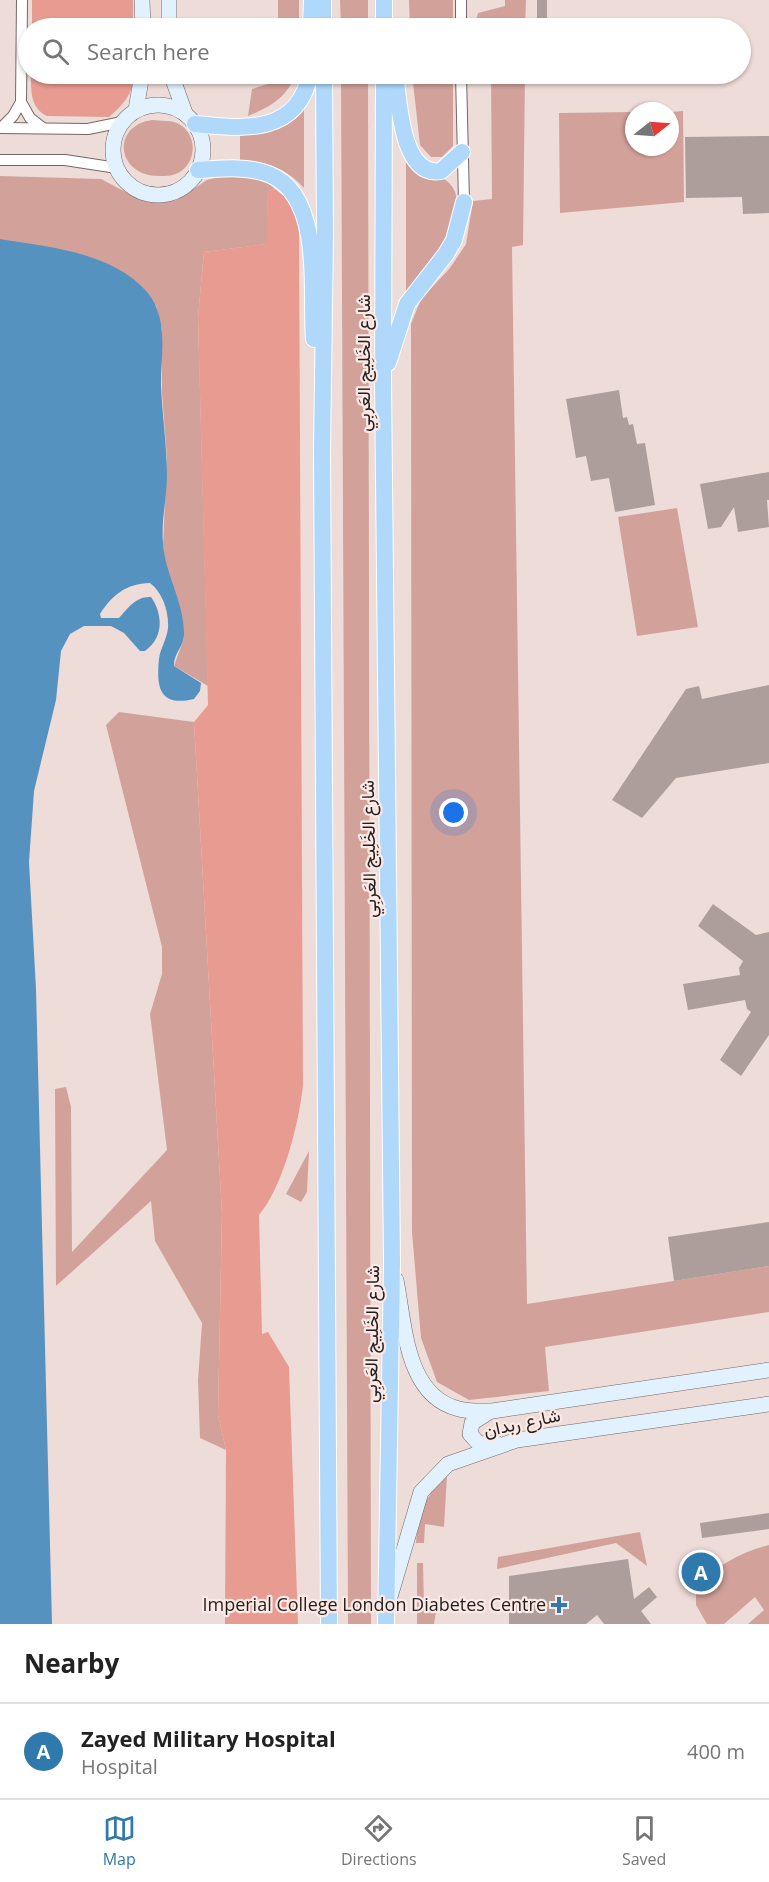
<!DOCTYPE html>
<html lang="en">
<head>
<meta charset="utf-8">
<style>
	:root { --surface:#fff; --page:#f6f6f6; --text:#222; --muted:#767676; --line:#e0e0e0; --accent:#3079ad }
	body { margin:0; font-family:"Open Sans",Vazirmatn,sans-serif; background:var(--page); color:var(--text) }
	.compass { position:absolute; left:625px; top:102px; width:54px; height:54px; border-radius:50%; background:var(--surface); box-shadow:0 2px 4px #0004; rotate:73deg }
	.you { position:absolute; left:454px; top:813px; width:21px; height:21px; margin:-15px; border:4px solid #fff; border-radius:50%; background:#1a73e8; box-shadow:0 0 0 9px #1a73e833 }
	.badge { display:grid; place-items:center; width:39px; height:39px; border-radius:50%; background:var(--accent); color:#fff; font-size:20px; font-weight:700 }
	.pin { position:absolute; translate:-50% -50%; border:3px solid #fff; box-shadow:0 2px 6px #0006 }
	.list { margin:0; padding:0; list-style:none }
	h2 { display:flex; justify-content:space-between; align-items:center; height:78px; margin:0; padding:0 24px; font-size:26px }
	h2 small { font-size:20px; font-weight:400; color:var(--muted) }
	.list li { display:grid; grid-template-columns:39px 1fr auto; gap:18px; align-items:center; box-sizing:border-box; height:96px; padding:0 24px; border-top:2px solid var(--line) }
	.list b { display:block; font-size:22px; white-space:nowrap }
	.list p { margin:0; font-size:20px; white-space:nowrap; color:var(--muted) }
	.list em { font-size:20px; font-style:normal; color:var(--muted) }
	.icon { flex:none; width:33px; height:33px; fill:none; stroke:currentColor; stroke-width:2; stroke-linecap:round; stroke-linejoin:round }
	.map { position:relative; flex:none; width:769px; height:1624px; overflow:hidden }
	.search { position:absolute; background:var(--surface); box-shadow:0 2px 4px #0004; left:18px; right:18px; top:18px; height:66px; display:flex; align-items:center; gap:15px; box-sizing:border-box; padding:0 21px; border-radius:33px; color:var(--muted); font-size:22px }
	.sheet { height:174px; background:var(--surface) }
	nav { display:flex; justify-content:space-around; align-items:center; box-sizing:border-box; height:84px; border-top:2px solid var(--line); background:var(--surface); font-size:16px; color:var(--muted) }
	nav a { display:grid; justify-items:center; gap:3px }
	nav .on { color:var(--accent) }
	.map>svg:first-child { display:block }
	.green { fill:#d2a29a }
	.forest { fill:#e89b91 }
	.water { fill:#5592c0 }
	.building { fill:#ae9e9b }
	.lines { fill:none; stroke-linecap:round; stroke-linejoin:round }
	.minor-casing { stroke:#766765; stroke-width:12 }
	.secondary-casing { stroke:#766765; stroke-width:16 }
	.trunk-casing { stroke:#fff; stroke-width:18 }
	.minor { stroke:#fff; stroke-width:10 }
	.secondary { stroke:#e1f1fd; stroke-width:15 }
	.trunk { stroke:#afd8fa; stroke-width:16 }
	.poi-dot { fill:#3079ad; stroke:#fbe9e6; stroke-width:2 }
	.labels { text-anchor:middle; stroke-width:4.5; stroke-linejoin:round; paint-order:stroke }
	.street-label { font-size:18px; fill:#231d1c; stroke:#fbe9e6 }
	.poi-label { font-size:18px; fill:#231d1c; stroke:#fbe9e6; text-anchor:end }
</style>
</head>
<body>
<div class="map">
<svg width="769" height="1624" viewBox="0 0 769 1624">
	<rect width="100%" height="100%" fill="#eedcd9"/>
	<g class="green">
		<rect x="278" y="0" width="21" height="28"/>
		<path d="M 340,0 L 368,0 L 368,28 L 341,28 Z"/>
		<path d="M 409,0 L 453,0 L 453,28 L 410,28 Z"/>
		<path d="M 505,0 L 526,0 L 525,28 L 491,28 L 490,23 L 475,25 L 478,13 L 505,6 Z"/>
		<path d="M 275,74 L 296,74 C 286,98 272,106 248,116 L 252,89 L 271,83 Z"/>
		<path d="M 341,74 L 368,74 L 371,1624 L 348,1624 Z"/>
		<path d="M 412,74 L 453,74 L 453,146 L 442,157 L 431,157 L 420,145 Z"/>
		<path d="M 491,74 L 525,74 L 523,245 L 512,247 L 527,1304 L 769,1266 L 769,1312 L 545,1347 L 549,1391 L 469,1400 L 437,1382 L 421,1338 L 412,1232 L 411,324 L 421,299 L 450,268 L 466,244 L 473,201 L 492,199 Z"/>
		<path d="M 304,108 L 304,188 C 287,169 266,161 240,160 L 240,136 L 277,128 Z"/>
		<path d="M 683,111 L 684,202 L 560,213 L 559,113 L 634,112 L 634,147 L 670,147 L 670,112 Z"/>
		<path d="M 152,120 C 161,121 172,120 179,124 C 198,135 197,163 178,173 C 172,176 167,176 160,176 C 117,177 110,126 152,120 Z"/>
		<path d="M 406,153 C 420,162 437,171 448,182 C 469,201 450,240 437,259 C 428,271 416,278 406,294 Z"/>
		<path d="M 234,173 L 265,180 L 275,189 L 268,191 L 267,244 L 204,252 L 198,317 L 208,686 L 174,666 L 184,638 L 179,604 L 165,563 L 163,545 L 167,458 L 162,394 L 162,330 L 156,305 L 0,265 L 0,176 L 101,179 L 135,197 L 165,202 L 177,200 L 207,180 Z"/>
		<path d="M 677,508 L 698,627 L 637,636 L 618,517 Z"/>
		<path d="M 119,712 L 194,722 L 222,1213 L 218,1415 L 226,1450 L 200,1438 L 198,1380 L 202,1323 L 155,1241 L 151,1201 L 56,1286 L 55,1089 L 66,1087 L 71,1107 L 72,1252 L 167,1150 L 150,1014 L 162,974 L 162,947 L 106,725 Z"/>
		<path d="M 309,1151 L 307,1192 L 301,1202 L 286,1194 Z"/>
		<path d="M 447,1476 L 444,1527 L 425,1524 L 424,1543 L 416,1543 C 418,1515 425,1494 447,1476 Z"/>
		<path d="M 640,1532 L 647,1566 L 616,1543 L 497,1569 L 498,1557 Z"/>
		<path d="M 769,1545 L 769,1624 L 748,1624 L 764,1610 L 755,1597 L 724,1624 L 707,1624 L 696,1605 L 696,1585 C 718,1566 740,1552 769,1545 Z"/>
		<path d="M 417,1563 L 423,1563 L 424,1610 L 436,1612 L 434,1624 L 417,1624 Z"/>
	</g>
	<g class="forest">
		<rect x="32" y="0" width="101" height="28"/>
		<path d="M 31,74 L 134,74 C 134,93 123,105 109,117 L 47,116 C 30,108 31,90 31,74 Z"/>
		<path d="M 275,189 L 293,203 L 299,231 L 303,1085 C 299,1123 283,1187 259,1215 L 262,1334 L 268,1332 L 289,1367 L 298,1624 L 225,1624 L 226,1450 L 218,1415 L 222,1213 L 194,722 L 208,705 L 198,317 L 204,252 L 266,244 L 268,191 Z"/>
	</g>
	<path class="water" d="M 0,239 C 49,247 112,252 147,292 C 169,318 161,354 161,384 C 162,415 167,445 167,475 C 167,498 161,520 163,543 C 165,575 185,603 184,636 C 183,647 173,655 174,666 L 201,683 L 200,691 L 194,699 C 160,707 156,688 159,659 C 160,649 167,639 168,628 C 169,612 163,593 150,583 C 126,584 113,594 100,614 L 101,618 L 119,618 C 128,608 136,596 151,597 C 163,614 164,638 145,651 L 140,651 L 124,633 L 111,626 L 84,626 L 70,634 L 61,651 L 56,700 L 34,791 L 29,862 L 36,989 L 52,1624 L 0,1624 Z"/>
	<g class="building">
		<rect x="537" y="0" width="10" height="28"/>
		<path d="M 769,136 L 769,213 L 743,214 L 742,197 L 686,198 L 685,137 Z"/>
		<path d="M 619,390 L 623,418 L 627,417 L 629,425 L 633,424 L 637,444 L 645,443 L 655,505 L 615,512 L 609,478 L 591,481 L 586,456 L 576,458 L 566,399 Z"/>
		<path d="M 769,472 L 769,500 L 767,500 L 769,527 L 738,532 L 734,507 L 721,527 L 708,529 L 700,484 Z"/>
		<path d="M 769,685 L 769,763 L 676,778 L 642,818 L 612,800 L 686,689 L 699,686 L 702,699 Z"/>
		<path d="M 713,904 L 756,935 L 769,932 L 769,1035 L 741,1076 L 720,1060 L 751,1012 L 747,1009 L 745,1000 L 688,1010 L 683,984 L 740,975 L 739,968 L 743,961 L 698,926 Z"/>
		<path d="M 769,1222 L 769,1266 L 674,1281 L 668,1237 Z"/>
		<path d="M 769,1513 L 769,1529 L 702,1538 L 700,1523 Z"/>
		<path d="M 628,1559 L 634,1599 L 649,1587 L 657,1597 L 641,1611 L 651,1624 L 604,1624 L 597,1615 L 586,1624 L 509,1624 L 509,1576 Z"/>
	</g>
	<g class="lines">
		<defs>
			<g id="minor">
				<path d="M 22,0 L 21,102 L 30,118 L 43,128"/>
				<path d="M 461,0 L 461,28"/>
				<path d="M 461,74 L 464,202"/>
				<path d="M 0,128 L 88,129 L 122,122"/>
				<path d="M 1,128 L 13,116 L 21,102"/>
				<path d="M 0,160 L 65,160 L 117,168"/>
			</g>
			<g id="secondary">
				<path d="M 142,0 L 143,28"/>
				<path d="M 169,0 L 169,28"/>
				<path d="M 171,74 L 185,113"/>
				<circle cx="158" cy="150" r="45"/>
				<path d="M 136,110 L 142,74"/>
				<path d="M 396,1280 C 405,1324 405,1396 459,1409 C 469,1412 481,1411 492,1411 L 769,1370"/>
				<path d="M 489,1412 L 472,1423 L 470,1434 L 479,1444 L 496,1443"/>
				<path d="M 390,1597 L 421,1492 L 448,1464 L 517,1440 L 769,1404"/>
			</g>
			<g id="trunk">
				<path d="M 323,0 L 323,28"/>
				<path d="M 384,0 L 384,28"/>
				<path d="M 311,28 L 312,0"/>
				<path d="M 324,74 L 325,236 L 322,451 L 329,1624"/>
				<path d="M 384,74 L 383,381 L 392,1262 L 386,1624"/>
				<path d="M 395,74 C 399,100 401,178 441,171 L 462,152"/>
				<path d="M 195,124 C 243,129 298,135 310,74"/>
				<path d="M 198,170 C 220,169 242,166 262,172 C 325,188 310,290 314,339"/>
				<path d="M 388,363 L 407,304 L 446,254 L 454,240 L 464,202"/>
			</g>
		</defs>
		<use href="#minor" class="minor-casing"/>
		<use href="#secondary" class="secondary-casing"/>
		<use href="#trunk" class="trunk-casing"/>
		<use href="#minor" class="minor"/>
		<use href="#secondary" class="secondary"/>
		<use href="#trunk" class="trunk"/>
	</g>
	<path class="poi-dot" d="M556 1596h6v6h6v6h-6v6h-6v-6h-6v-6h6z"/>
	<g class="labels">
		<g class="street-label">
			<text transform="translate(364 363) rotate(-90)" y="6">شارع الخَلِيج العَربِي</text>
			<text transform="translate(369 849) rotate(-91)" y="6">شارع الخَلِيج العَربِي</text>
			<text transform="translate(372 1334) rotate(-89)" y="6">شارع الخَلِيج العَربِي</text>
			<text transform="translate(522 1423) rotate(-12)" y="6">شارع ربدان</text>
		</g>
		<g class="poi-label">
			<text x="546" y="1611">Imperial College London Diabetes Centre</text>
		</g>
	</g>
</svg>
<svg class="compass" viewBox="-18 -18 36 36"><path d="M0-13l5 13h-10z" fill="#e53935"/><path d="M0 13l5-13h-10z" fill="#767676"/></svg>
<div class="you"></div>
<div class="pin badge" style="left:701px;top:1572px">A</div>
<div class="search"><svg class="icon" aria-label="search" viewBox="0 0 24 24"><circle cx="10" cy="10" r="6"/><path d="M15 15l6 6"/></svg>Search here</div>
</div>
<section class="sheet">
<h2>Nearby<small></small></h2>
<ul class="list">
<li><span class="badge">A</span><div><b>Zayed Military Hospital</b><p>Hospital</p></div><em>400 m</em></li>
</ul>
</section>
<nav>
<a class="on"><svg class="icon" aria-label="map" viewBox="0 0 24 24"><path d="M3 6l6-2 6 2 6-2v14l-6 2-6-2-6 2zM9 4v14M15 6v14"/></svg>Map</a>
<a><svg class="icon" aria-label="directions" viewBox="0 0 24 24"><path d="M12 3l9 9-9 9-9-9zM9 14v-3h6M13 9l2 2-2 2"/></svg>Directions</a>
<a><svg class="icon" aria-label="saved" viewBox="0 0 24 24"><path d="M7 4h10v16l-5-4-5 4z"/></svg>Saved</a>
</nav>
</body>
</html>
